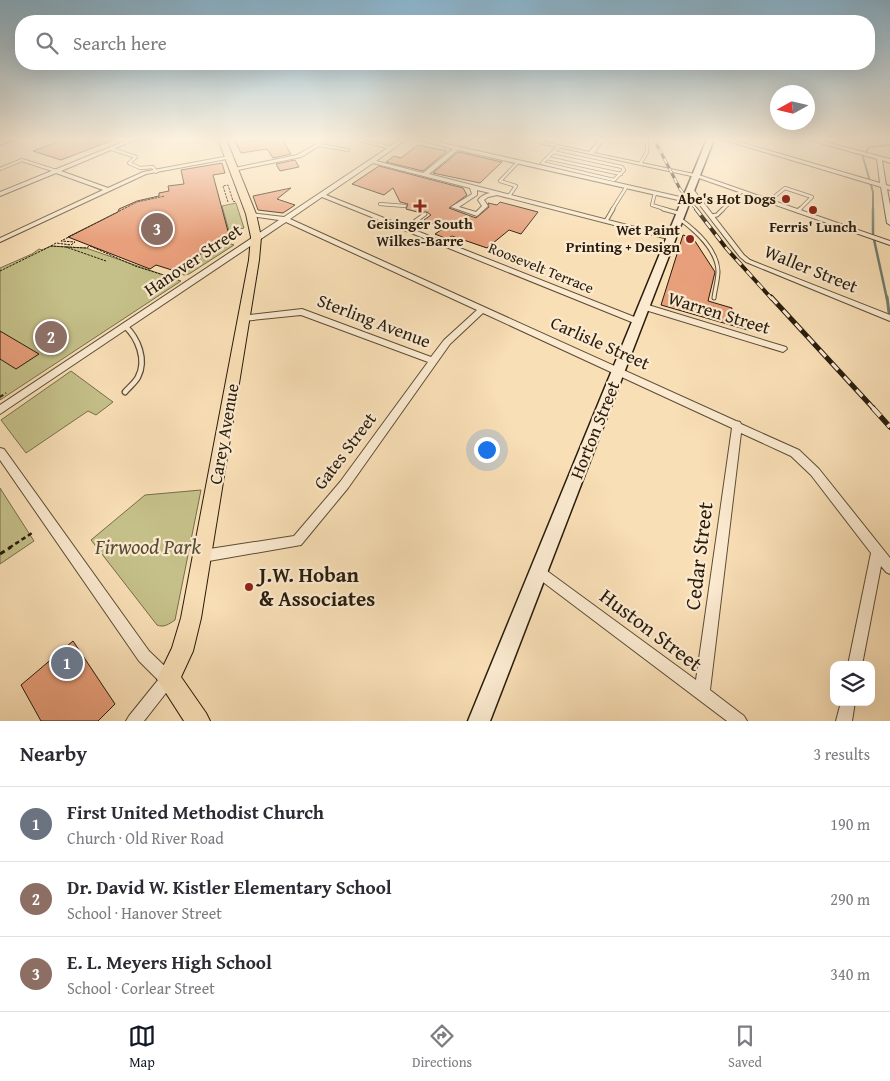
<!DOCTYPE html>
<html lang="en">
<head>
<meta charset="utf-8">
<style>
	:root { --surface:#fff; --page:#f2f2f3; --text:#2b2b33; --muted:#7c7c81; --line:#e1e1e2; --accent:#111827 }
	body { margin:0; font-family:"Gentium Book Plus",serif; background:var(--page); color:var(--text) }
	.controls { position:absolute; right:15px; bottom:15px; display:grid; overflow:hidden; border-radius:10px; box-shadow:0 5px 20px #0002 }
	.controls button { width:45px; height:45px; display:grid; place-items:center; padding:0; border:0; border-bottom:1px solid var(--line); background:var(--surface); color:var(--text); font:25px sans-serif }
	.compass { position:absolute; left:770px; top:85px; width:45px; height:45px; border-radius:50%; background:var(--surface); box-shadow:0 5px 20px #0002; rotate:262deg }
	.you { position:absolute; left:486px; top:449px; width:18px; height:18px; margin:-12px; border:4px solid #fff; border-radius:50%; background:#1a73e8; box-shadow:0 0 0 8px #1a73e833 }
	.badge { display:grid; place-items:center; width:32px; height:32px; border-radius:50%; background:var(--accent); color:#fff; font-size:16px; font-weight:700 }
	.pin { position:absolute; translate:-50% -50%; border:2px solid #fff; box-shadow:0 1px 5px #0006 }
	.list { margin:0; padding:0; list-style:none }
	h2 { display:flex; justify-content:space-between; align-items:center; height:65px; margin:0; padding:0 20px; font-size:21px }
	h2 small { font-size:16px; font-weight:400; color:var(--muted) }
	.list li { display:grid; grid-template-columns:32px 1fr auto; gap:15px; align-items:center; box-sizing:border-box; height:75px; padding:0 20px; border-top:1px solid var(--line) }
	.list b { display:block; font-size:19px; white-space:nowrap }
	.list p { margin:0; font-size:16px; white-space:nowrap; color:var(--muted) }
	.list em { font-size:16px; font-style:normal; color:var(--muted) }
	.icon { flex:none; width:28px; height:28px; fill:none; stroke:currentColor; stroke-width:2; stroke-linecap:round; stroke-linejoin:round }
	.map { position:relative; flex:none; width:890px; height:721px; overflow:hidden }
	.search { position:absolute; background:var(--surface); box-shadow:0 5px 20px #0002; left:15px; right:15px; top:15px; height:55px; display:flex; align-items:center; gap:12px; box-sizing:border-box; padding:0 18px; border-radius:20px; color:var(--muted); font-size:19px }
	.sheet { height:290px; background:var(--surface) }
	nav { display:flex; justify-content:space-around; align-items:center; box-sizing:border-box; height:70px; border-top:1px solid var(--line); background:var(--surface); font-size:14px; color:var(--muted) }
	nav a { display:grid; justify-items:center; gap:2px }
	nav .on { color:var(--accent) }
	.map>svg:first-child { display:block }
	.green { fill:#c5c089; stroke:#766e4a }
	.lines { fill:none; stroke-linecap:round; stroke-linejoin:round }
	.stream-far2 { stroke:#6f7c6e; stroke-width:2 }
	.stream-far1 { stroke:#6f7c6e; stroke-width:2.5 }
	.stream { stroke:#6f7c6e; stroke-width:3 }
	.building { fill:#e89f7b; stroke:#281c0c }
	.service-far2-casing { stroke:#5c4d36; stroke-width:4 }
	.service-far1-casing { stroke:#5c4d36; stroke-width:5 }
	.service-casing { stroke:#5c4d36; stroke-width:7 }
	.minor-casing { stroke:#5c4d36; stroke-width:2 }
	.secondary-casing { stroke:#281c0c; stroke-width:3 }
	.primary-casing { stroke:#281c0c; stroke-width:2 }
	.path-far3 { stroke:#281c0c; stroke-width:1; stroke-dasharray:2.5 1; stroke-linecap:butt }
	.path-far2 { stroke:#281c0c; stroke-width:2; stroke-dasharray:4 2.5; stroke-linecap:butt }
	.path-far1 { stroke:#281c0c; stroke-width:2.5; stroke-dasharray:4.5 3; stroke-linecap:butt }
	.path { stroke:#281c0c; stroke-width:3; stroke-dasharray:5.5 4; stroke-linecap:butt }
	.service-far2 { stroke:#fbead0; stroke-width:2.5 }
	.service-far1 { stroke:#fbead0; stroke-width:3 }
	.service { stroke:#fbead0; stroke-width:4.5 }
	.minor { fill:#fbead0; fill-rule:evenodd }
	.secondary { fill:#fbead0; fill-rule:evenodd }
	.primary { fill:#f9dfb6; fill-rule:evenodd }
	.rail-far3-casing { stroke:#281c0c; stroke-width:3 }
	.rail-far2-casing { stroke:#281c0c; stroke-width:4 }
	.rail-far1-casing { stroke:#281c0c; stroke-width:5 }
	.rail-casing { stroke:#281c0c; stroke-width:5.5 }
	.rail-far3 { stroke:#fbead0; stroke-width:2; stroke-dasharray:5.5; stroke-linecap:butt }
	.rail-far2 { stroke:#fbead0; stroke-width:2.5; stroke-dasharray:8; stroke-linecap:butt }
	.rail-far1 { stroke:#fbead0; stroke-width:3; stroke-dasharray:9; stroke-linecap:butt }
	.rail { stroke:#fbead0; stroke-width:4; stroke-dasharray:11; stroke-linecap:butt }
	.poi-dot { fill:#8f2418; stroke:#fbead0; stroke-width:2 }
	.labels { text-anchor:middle; stroke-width:4.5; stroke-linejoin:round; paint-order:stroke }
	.far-poi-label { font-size:15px; font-weight:bold; fill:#281c0c; stroke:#fbead0; text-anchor:end }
	.far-street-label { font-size:15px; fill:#281c0c; stroke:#fbead0 }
	.street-label { font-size:18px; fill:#281c0c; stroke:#fbead0 }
	.near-park-label { font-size:21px; font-style:italic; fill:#574d32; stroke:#fbead0 }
	.near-street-label { font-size:21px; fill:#281c0c; stroke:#fbead0 }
	.near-poi-label { font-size:21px; font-weight:bold; fill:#281c0c; stroke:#fbead0; text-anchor:start }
</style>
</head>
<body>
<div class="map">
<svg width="890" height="721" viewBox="0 0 890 721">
	<rect width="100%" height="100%" fill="#f9dfb6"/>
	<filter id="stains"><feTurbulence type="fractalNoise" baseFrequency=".004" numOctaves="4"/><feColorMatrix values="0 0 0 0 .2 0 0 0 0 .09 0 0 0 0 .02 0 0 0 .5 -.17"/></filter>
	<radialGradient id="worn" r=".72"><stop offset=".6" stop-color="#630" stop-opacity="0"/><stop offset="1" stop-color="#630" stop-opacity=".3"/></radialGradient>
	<g class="green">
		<path d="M 236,203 L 244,228 L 229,231 L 222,206 Z"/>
		<path d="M 222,241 L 234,245 L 189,274 L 184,275 L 176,272 L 176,270 Z"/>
		<path d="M 51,246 L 86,248 L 181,281 L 0,400 L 0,268 L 32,254 L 39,249 L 42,250 Z"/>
		<path d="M 71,371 L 113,402 L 96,415 L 88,411 L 26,453 L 1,420 Z"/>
		<path d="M 0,488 L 34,541 L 0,564 Z"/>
		<path d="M 201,490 L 175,620 C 169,624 164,628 157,625 L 91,540 L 145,495 Z"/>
	</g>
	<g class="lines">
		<path class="stream-far2" d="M 873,210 L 873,192 L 863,157 L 869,147 L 890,145"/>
		<path class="stream-far1" d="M 873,209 L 873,235 L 887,299"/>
		<path class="stream" d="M 887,297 L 890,320"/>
	</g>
	<g class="building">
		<path d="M 66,139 L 113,139 L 113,140 L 61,160 L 33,151 Z"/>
		<path d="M 249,139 L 252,141 L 282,139 L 291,154 L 273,158 L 267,149 L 241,153 L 235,141 Z"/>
		<path d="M 418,145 L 447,151 L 423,171 L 386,162 L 394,156 L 401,158 Z"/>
		<path d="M 458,152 L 502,162 L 480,183 L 433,173 Z"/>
		<path d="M 295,160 L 299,167 L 280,171 L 276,164 Z"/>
		<path d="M 222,163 L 225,173 L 213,175 L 229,235 L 175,271 L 156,265 L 150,269 L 68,237 L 118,212 L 119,209 L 137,201 L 159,196 L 159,193 L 169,191 L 168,186 L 184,184 L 181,170 Z"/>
		<path d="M 379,166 L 463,188 L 467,195 L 449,208 L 476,218 L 489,207 L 488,203 L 497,205 L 500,202 L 538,212 L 521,234 L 509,230 L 487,248 L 452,236 L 447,239 L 435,234 L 444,228 L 424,220 L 431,215 L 427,212 L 421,213 L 406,209 L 408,204 L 400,202 L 393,188 L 384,195 L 352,184 Z"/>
		<path d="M 291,188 L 277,199 L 295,205 L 283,213 L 258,210 L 253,196 Z"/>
		<path d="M 683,235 L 693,238 L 715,272 L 708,301 L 732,308 L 731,313 L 750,319 L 748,330 L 661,305 Z"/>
		<path d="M 0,331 L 39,354 L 16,369 L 0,359 Z"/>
		<path d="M 73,641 L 115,704 L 98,721 L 41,721 L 21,685 Z"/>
	</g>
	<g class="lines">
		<defs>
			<g id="service-far2">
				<path d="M 359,140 L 392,148"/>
				<path d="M 319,145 L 348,150"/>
				<path d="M 112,149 L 136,157 L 129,163 L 140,168 L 153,167 L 156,172"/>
				<path d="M 553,152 L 622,167 L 624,170 L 614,180 L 542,163 Z"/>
				<path d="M 553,152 L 559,147"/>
				<path d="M 547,158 L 621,174"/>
				<path d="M 640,164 L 647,152 L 647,139"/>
				<path d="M 0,169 L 22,160 L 56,171"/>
				<path d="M 655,193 L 652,205 L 668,210"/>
				<path d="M 509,196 L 516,186 L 500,181 L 518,162"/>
				<path d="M 769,201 L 785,188 L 812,197 L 799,210"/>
				<path d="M 380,204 L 405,206"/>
				<path d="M 612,210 L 627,186"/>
				<path d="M 722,210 L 741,192"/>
			</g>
			<g id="service-far1">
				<path d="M 663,209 L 682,214"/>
				<path d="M 798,211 L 800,209"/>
				<path d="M 711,216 L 717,215 L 723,209"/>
				<path d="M 680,219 C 696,231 717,249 718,271 C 718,280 715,289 714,298"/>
				<path d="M 606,221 L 613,209"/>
				<path d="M 406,228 L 425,214"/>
			</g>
			<path id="service" d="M 125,326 C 138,338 147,360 138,377 C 135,383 129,387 125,392"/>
			<g id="minor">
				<path d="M 8,139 L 15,139 L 0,145 L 0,142 Z"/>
				<path d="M 130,139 L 137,139 L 61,171 L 108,188 L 143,172 L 229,156 L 232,158 L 146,174 L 0,242 L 0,238 L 103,190 L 56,173 L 0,196 L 0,192 Z"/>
				<path d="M 325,139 L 331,139 L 301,157 L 233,171 L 230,169 L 297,155 Z"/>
				<path d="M 401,139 L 407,139 L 376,161 L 423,173 L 453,149 L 416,139 L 425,139 L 689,199 L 690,200 L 687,202 L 458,150 L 429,174 L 674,237 L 675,238 L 672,240 L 497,195 L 488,197 L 484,200 L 488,206 L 477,216 L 451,207 L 472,194 L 470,188 L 373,163 L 326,195 L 642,320 L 643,322 L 642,324 L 639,325 L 322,197 L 290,219 L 736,421 L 740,422 L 741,424 L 799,450 L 819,469 L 890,558 L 890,574 L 886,572 L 881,566 L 862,665 L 848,665 L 871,553 L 811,475 L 791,456 L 741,433 L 710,690 L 744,716 L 747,721 L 727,721 L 535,576 L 533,572 L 535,568 L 539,566 L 543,568 L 696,680 L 732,428 L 483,313 L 450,344 L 348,488 L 301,545 L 203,562 L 199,560 L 197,556 L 199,552 L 203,550 L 294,536 L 340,482 L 428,362 L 301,315 L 243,321 L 239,318 L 240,316 L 302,309 L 431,357 L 444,340 L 477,310 L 286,222 L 0,414 L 0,405 L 279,220 L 251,216 L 249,215 L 249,213 L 284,217 ZM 477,190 L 490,193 C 485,194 481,196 478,200 L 482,206 L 476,212 L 459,207 L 477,195 Z"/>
				<path d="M 521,139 L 531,139 L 589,152 L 600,139 L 605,139 L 594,153 L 699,175 L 890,241 L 890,245 L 696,177 Z"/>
				<path d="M 721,139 L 729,139 L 880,183 L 877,159 L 806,139 L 814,139 L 890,159 L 890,163 L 882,160 L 886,185 L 890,186 L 890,190 L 887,189 L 890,205 L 890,225 L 887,223 L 881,187 Z"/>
				<path d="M 689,189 L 693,189 L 744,255 L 750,260 L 890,315 L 890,321 L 746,262 L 740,257 L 689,191 Z"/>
				<path d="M 645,304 L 786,347 L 787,349 L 783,352 L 642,309 L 641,307 L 642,305 Z"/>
				<path d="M 0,448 L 4,449 L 149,651 L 173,674 L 175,679 L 173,684 L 144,721 L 126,721 L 129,716 L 158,680 L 139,661 L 0,460 Z"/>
				<path d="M 841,702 L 855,702 L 852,721 L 836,721 Z"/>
			</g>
			<path id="secondary" d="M 707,139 L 714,139 L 490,721 L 468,721 Z"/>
			<path id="primary" d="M 218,139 L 226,139 L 256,214 L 261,237 L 259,260 L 201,618 L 193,651 L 181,677 L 206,713 L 210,721 L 184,721 L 157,679 L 172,648 L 181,618 L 249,260 L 251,237 L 246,214 Z"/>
		</defs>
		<use href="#service-far2" class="service-far2-casing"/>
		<use href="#service-far1" class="service-far1-casing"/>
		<use href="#service" class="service-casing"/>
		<use href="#minor" class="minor-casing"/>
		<use href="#secondary" class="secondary-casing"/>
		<use href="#primary" class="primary-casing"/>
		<g class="path-far3">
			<path d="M 228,202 L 223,186 L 228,185 L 233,201 L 236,202"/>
			<path d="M 51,246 L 56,243 L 71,245 L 75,242 L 61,241 L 137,202 L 165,196"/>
			<path d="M 66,247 L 86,248 L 90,246 L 135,266 L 179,280"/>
			<path d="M 0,271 L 51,246 L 66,247 L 106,261"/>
		</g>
		<path class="path-far2" d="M 0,397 L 6,393"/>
		<path class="path-far1" d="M 9,548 L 32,533"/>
		<path class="path" d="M 0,554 L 11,547"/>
		<use href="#service-far2" class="service-far2"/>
		<use href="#service-far1" class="service-far1"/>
		<use href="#service" class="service"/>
		<use href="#minor" class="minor"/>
		<use href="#secondary" class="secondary"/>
		<use href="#primary" class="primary"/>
		<defs>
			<path id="rail-far3" d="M 654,139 L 680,189 L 697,210"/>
			<path id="rail-far2" d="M 696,209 L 726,248 L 772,299"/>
			<path id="rail-far1" d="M 771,297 L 874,409"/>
			<path id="rail" d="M 873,408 L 890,427"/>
		</defs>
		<use href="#rail-far3" class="rail-far3-casing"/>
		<use href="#rail-far2" class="rail-far2-casing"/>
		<use href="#rail-far1" class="rail-far1-casing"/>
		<use href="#rail" class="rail-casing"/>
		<use href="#rail-far3" class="rail-far3"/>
		<use href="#rail-far2" class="rail-far2"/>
		<use href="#rail-far1" class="rail-far1"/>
		<use href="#rail" class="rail"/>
	</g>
	<linearGradient id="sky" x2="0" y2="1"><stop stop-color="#8ab7d2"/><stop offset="0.58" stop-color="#fcf1de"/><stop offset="1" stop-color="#fcf1de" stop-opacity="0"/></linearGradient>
	<rect width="890" height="240" fill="url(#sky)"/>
	<g class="poi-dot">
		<circle cx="786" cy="199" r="5"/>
		<path d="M417.5 198.5h5v5h5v5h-5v5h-5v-5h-5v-5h5z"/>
		<circle cx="813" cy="210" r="5"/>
		<circle cx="690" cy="239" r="5"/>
		<circle cx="249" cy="587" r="5"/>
	</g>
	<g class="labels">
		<g class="far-poi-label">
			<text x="776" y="204">Abe's Hot Dogs</text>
			<text x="420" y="229" text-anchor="middle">Geisinger South<tspan x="420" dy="17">Wilkes-Barre</tspan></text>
			<text x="813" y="232" text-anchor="middle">Ferris' Lunch</text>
			<text x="680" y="235">Wet Paint<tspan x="680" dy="17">Printing + Design</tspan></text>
		</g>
		<g class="far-street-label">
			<text transform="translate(541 268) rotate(22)" y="5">Roosevelt Terrace</text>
		</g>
		<g class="street-label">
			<text transform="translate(193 260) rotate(-34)" y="6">Hanover Street</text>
			<text transform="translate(811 269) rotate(22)" y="6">Waller Street</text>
			<text transform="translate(719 313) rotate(17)" y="6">Warren Street</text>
			<text transform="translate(374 321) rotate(21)" y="6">Sterling Avenue</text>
			<text transform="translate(600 343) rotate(24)" y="6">Carlisle Street</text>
			<text transform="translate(595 430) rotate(-68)" y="6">Horton Street</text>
			<text transform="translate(224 434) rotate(-80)" y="6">Carey Avenue</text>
			<text transform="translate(345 451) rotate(-53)" y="6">Gates Street</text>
		</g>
		<g class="near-park-label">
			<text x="148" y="554">Firwood Park</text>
		</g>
		<g class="near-street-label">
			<text transform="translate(699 556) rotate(-83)" y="7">Cedar Street</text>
			<text transform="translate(651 630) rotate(37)" y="7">Huston Street</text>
		</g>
		<g class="near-poi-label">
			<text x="259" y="582">J.W. Hoban<tspan x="259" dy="24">&amp; Associates</tspan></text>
		</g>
	</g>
	<rect width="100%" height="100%" filter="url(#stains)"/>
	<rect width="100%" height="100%" fill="url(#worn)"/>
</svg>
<div class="controls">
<button><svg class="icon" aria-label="layers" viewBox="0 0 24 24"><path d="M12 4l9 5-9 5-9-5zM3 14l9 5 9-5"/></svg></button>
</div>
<svg class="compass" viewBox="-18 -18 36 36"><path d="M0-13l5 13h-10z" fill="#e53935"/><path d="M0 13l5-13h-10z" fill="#7c7c81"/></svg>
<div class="you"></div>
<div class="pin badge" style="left:67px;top:663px;background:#6b7280">1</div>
<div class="pin badge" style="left:51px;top:337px;background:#8d6e63">2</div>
<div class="pin badge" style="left:157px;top:229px;background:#8d6e63">3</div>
<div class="search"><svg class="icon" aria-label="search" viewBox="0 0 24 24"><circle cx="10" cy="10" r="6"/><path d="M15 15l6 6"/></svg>Search here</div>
</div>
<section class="sheet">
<h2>Nearby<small>3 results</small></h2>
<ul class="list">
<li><span class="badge" style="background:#6b7280">1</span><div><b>First United Methodist Church</b><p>Church · Old River Road</p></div><em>190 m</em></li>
<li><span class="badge" style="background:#8d6e63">2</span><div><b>Dr. David W. Kistler Elementary School</b><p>School · Hanover Street</p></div><em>290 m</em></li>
<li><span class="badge" style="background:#8d6e63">3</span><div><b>E. L. Meyers High School</b><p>School · Corlear Street</p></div><em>340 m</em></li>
</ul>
</section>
<nav>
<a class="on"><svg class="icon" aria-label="map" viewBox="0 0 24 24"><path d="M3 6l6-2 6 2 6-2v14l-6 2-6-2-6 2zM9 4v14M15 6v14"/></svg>Map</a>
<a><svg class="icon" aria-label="directions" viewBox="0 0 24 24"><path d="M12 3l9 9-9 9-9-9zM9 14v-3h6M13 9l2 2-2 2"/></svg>Directions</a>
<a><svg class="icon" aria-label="saved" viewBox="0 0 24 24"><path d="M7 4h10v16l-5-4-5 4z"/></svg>Saved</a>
</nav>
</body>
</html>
